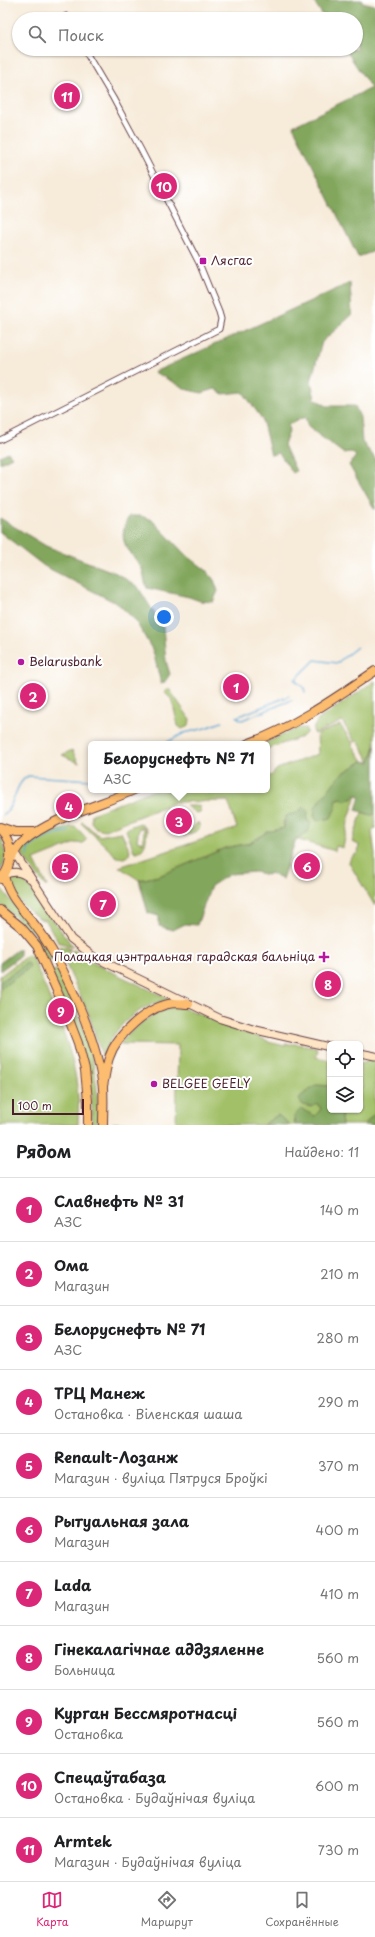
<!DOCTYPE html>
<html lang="ru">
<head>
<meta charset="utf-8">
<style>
	:root { --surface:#fff; --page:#f2f2f2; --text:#202124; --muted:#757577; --line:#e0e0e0; --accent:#db2777 }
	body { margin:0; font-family:"Playpen Sans",sans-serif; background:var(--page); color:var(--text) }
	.controls { position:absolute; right:12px; bottom:12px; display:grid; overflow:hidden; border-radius:6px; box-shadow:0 1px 3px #0004 }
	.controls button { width:36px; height:36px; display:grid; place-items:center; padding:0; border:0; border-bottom:1px solid var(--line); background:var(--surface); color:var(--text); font:20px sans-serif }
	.scale { position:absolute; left:12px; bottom:10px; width:72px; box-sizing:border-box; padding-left:4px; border:2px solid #4a1f2b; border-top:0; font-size:11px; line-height:14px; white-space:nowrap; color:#4a1f2b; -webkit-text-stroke:3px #fff; paint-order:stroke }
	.you { position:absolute; left:164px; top:617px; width:14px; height:14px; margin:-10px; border:3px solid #fff; border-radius:50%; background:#1a73e8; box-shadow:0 0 0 6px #1a73e833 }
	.badge { display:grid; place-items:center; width:26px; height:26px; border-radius:50%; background:var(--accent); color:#fff; font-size:13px; font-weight:700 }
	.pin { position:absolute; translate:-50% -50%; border:2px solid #fff; box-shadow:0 1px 4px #0006 }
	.popup { position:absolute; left:88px; top:741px; width:182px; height:52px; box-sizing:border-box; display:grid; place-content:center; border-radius:6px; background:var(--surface); filter:drop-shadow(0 1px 3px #0005); font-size:13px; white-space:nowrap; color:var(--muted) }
	.popup b { font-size:15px; color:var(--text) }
	.popup::after { content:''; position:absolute; left:50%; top:100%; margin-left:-8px; border:8px solid transparent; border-top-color:var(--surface) }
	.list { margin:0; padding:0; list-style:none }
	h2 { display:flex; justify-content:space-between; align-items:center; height:52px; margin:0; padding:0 16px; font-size:17px }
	h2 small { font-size:13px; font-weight:400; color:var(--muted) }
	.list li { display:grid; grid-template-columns:26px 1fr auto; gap:12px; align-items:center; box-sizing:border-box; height:64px; padding:0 16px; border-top:1px solid var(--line) }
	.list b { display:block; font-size:15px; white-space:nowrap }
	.list p { margin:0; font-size:13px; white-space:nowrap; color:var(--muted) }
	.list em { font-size:13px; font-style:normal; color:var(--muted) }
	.icon { flex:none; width:22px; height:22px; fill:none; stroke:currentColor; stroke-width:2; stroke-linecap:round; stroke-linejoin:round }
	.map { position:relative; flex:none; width:375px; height:1125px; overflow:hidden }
	.search { position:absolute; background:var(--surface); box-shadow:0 1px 3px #0004; left:12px; right:12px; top:12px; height:44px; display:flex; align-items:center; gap:10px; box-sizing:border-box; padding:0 14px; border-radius:22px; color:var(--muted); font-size:15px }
	.sheet { height:756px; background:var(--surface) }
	nav { display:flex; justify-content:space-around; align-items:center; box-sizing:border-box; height:56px; border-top:1px solid var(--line); background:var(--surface); font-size:11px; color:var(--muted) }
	nav a { display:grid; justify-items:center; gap:2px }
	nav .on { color:var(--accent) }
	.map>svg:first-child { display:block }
	.green { fill:#a2c068; stroke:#76704a }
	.forest { fill:#81a65c; stroke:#666244 }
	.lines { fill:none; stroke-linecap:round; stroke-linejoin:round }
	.stream { stroke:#5ca6d4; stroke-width:1.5 }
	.street-casing { stroke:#643e45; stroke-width:7 }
	.secondary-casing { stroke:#643e45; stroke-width:9 }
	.primary-casing { stroke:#643e45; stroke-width:10 }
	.street { stroke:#fff; stroke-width:5 }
	.secondary { stroke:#fee5c5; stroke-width:7 }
	.primary { stroke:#fcbd6f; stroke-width:8 }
	.poi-dot { fill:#b5179e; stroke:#fff; stroke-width:1.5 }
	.labels { text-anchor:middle; stroke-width:4; stroke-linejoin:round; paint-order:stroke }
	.poi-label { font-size:12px; fill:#4a1f2b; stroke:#fff; text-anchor:start }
</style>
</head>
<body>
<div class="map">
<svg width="375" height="1125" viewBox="0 0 375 1125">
	<rect width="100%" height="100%" fill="#fff"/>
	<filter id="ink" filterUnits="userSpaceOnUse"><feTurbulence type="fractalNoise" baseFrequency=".025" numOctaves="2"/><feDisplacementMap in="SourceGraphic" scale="8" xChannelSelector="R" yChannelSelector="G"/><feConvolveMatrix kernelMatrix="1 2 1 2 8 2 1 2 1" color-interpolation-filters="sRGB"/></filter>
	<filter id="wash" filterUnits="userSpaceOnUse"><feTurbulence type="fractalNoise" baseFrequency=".012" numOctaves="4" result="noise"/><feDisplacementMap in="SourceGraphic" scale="16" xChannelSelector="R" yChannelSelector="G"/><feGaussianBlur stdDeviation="0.9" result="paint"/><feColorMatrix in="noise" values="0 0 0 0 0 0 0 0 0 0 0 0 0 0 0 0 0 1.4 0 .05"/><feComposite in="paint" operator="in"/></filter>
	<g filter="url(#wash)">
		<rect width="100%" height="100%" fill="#f7ebd9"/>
		<g class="green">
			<path d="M 375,681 L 375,746 L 370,762 L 358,741 L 355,742 L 342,721 L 314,734 L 313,729 L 318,720 Z"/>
			<path d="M 169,689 L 190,719 L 189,726 L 182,729 L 178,726 L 172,700 L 164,692 Z"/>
			<path d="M 340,725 L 353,743 L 352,744 L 363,761 L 340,775 L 335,800 L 342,798 L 351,799 L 357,795 L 349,818 L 343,848 L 336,846 L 335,851 L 296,839 L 308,832 L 307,820 L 301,809 L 299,812 L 283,821 L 284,828 L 267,832 L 250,843 L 225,848 L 159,876 L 139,880 L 119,867 L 237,828 L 228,801 L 175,802 L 105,830 L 96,828 L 91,822 L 92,814 L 153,790 L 267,790 L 267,775 L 271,776 L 277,769 L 318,754 L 317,734 Z"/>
			<path d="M 298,728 L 305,728 L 307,732 L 302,737 L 267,749 L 267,744 L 263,744 Z"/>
			<path d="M 72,750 L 79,763 L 62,755 Z"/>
			<path d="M 186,806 L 199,806 L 201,812 L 196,813 Z"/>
			<path d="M 362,812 L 371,815 L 375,814 L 375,828 L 372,832 L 375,855 L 375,906 L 349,863 L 351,857 L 358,853 L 359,845 L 352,842 Z"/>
			<path d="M 83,822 L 99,836 L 121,832 L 130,850 L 129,855 L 124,858 L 117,857 L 81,823 Z"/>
			<path d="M 198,822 L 200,827 L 197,831 L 184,836 L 183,833 L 192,829 Z"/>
			<path d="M 140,823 L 146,828 L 139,828 L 137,841 L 143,843 L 144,829 L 147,830 C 146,838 147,850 137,852 L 134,851 L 126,830 L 129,827 Z"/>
			<path d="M 69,827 L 76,827 L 87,839 L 82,844 L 76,843 L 34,860 L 47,886 L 45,886 L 22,855 C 23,837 54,833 69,827 Z"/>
			<path d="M 0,835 C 7,848 7,860 0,872 Z"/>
			<path d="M 13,874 L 21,876 L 73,947 L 58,942 L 45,919 L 42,920 C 28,911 10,896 9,878 Z"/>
			<path d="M 0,887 L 40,935 C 28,933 14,913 0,905 Z"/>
			<path d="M 33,935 L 40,937 L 52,959 L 47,961 Z"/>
			<path d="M 59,946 L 71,949 L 62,956 Z"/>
			<path d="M 74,950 L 93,963 L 169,999 C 135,1008 117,1024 102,1056 L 89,1015 L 65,962 L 66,956 Z"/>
			<path d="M 28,955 L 32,957 C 51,1002 75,1048 78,1097 C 79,1106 78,1116 78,1125 L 0,1125 L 0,976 Z"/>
			<path d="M 57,969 C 75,1008 94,1048 97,1091 C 98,1102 98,1114 98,1125 L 92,1125 L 92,1092 L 88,1069 L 52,972 Z"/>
			<path d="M 173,1007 C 196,1008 214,1023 235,1030 C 247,1033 257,1036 268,1041 L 268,1042 L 285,1046 L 285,1044 L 297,1044 L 316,1048 L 318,1050 L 316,1057 L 330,1060 L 330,1086 L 316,1085 L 318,1104 L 321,1109 L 316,1116 L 294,1116 L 295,1125 L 290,1125 L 278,1115 L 263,1125 L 113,1125 L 113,1123 L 176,1124 L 178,1045 L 120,1044 C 135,1026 151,1014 173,1007 Z"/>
			<path d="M 370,1059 L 375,1059 L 375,1113 L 364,1125 L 342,1125 L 341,1119 L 343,1110 L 360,1110 L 360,1088 L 363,1087 L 360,1082 L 360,1064 L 364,1063 Z"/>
		</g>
		<g class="forest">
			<path d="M 313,0 L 362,0 L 362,2 L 375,5 L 375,251 L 358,257 L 293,126 L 371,88 L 345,49 L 356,49 L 356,19 L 325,19 Z"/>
			<path d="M 350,283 L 352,315 L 322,342 L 311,381 L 315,399 L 327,406 L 355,406 L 360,417 L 362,442 L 375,458 L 375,510 L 349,465 L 356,456 L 351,452 L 343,453 L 308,427 L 305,417 L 288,425 L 289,432 L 284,445 L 296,471 L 293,473 L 279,453 L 271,455 L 262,419 L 243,392 L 223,394 L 215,389 L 202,393 L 188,390 L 154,372 Z"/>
			<path d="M 8,452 L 12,457 L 0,463 L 0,456 Z"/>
			<path d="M 129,516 L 141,516 L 152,520 L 185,554 L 206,570 L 214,580 L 218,591 L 213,602 L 200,601 L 189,597 L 147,588 C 144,582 144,574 142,569 C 129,548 115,543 129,516 Z"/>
			<path d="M 0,518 L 46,546 L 116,573 L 138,587 L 163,627 L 166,661 L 170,674 L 164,683 L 161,684 L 153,651 L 135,620 L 118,604 L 44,566 L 0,532 Z"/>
			<path d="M 375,746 L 375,814 L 371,815 L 356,810 L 360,796 L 357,795 L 345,801 L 342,798 L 335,800 L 336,807 L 331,818 L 317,821 L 314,816 L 315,807 L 340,775 L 363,761 L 370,762 Z"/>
			<path d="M 303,807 L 308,811 L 307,820 L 311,823 L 308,832 L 296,839 L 282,879 L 269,873 L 268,875 L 255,872 L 230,874 L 211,886 L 197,925 L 185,924 L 173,930 L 159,926 L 159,916 L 148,913 L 139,880 L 159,876 L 225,848 L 250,843 L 267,832 L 284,828 L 285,816 L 299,812 Z"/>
			<path d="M 17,950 L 20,950 L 20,956 L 0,971 L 0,963 Z"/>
			<path d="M 27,963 L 30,965 L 28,969 L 0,989 L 0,982 Z"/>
			<path d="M 316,1085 L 330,1086 L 330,1110 L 343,1110 L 341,1119 L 342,1125 L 295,1125 L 294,1116 L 301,1109 L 315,1116 L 321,1109 L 318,1104 L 311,1107 L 303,1105 L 299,1100 L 301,1096 Z"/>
			<path d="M 375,1113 L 375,1125 L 364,1125 Z"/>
			<path d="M 278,1115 L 290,1125 L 263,1125 Z"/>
		</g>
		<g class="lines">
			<g class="stream">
				<path d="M 305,692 L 304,688 L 295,680 L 315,660 L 337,663 L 357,647"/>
				<path d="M 237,717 L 242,720 L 292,700"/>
				<path d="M 237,717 L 289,696"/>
				<path d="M 164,744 L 184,733 L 202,729 L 222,722"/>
				<path d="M 3,815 C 16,805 14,784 28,776 L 91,780"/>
				<path d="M 28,856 L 28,849 C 39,839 54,834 69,831"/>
			</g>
		</g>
	</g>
	<g filter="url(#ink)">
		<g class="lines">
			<defs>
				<g id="street">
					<path d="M 66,16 L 67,19"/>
					<path d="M 0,440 L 219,329 L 221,319 L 219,312 L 199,263 L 141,150 L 113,98 L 84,49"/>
				</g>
				<g id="secondary">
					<path d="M 12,849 L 71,939 L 94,957 L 221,1019 L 256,1030 L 330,1047"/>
					<path d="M 4,875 C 14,871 20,871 29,878"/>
					<path d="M 360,1053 L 375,1056"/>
				</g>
				<g id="primary">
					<path d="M 247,744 C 294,727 334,699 375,671"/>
					<path d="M 0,827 L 15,832 L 36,832"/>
					<path d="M 0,829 C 14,843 13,865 1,879"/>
					<path d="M 10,861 C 14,854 17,846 24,841 C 51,818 100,805 134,790"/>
					<path d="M 4,875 C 8,899 30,916 43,936 C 68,974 98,1043 103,1088 C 104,1100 103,1113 103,1125"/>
					<path d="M 0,910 L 21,927 L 37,946 L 65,1009 L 78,1043 L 85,1070 L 88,1101 L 88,1125"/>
					<path d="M 103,1086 C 105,1077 106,1067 109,1058 C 116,1035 149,1005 174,1003 C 179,1003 184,1004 189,1004"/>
				</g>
			</defs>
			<use href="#street" class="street-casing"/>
			<use href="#secondary" class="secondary-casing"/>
			<use href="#primary" class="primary-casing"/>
			<use href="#street" class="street"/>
			<use href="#secondary" class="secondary"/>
			<use href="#primary" class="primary"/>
		</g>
	</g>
	<g class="poi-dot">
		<rect x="199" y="257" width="8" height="8" rx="2"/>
		<circle cx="21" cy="662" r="4"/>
		<path d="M322 951h4v4h4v4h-4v4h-4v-4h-4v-4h4z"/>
		<circle cx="154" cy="1084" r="4"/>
	</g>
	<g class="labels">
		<g class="poi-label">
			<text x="211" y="265">Лясгас</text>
			<text x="29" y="666">Belarusbank</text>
			<text x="315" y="961" text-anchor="end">Полацкая цэнтральная гарадская бальніца</text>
			<text x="162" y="1088">BELGEE GEELY</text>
		</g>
	</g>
</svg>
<div class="controls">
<button><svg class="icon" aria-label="locate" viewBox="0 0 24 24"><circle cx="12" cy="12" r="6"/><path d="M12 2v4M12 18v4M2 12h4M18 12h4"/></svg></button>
<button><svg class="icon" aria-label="layers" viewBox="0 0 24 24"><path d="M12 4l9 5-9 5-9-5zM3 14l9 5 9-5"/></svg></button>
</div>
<div class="scale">100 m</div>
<div class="you"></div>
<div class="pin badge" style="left:236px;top:687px">1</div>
<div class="pin badge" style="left:33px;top:696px">2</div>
<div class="pin badge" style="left:179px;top:821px">3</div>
<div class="popup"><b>Белоруснефть № 71</b>АЗС</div>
<div class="pin badge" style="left:69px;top:806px">4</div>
<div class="pin badge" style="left:65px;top:867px">5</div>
<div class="pin badge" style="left:307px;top:866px">6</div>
<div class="pin badge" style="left:103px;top:904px">7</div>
<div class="pin badge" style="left:328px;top:984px">8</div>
<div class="pin badge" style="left:61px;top:1011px">9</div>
<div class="pin badge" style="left:164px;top:186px">10</div>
<div class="pin badge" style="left:67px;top:96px">11</div>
<div class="search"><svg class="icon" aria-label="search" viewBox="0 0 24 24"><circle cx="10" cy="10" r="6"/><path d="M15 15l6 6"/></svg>Поиск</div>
</div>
<section class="sheet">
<h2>Рядом<small>Найдено: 11</small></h2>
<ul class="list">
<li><span class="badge">1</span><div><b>Славнефть № 31</b><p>АЗС</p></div><em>140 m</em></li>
<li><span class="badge">2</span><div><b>Ома</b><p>Магазин</p></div><em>210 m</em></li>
<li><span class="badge">3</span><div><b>Белоруснефть № 71</b><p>АЗС</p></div><em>280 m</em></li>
<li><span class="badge">4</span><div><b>ТРЦ Манеж</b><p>Остановка · Віленская шаша</p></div><em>290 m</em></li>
<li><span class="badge">5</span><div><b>Renault-Лозанж</b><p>Магазин · вуліца Пятруся Броўкі</p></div><em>370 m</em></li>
<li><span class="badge">6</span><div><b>Рытуальная зала</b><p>Магазин</p></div><em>400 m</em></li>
<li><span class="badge">7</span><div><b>Lada</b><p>Магазин</p></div><em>410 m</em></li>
<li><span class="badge">8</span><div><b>Гінекалагічнае аддзяленне</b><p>Больница</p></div><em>560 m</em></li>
<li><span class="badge">9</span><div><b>Курган Бессмяротнасці</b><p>Остановка</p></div><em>560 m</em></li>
<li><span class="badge">10</span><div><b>Спецаўтабаза</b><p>Остановка · Будаўнічая вуліца</p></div><em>600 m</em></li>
<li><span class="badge">11</span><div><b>Armtek</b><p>Магазин · Будаўнічая вуліца</p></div><em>730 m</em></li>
</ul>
</section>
<nav>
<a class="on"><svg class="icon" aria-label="map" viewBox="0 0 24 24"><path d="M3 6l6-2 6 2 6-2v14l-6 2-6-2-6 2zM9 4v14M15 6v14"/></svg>Карта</a>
<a><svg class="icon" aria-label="directions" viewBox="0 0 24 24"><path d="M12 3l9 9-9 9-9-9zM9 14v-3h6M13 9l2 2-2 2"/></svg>Маршрут</a>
<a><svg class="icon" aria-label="saved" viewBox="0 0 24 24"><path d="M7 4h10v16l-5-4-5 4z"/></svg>Сохранённые</a>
</nav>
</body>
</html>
